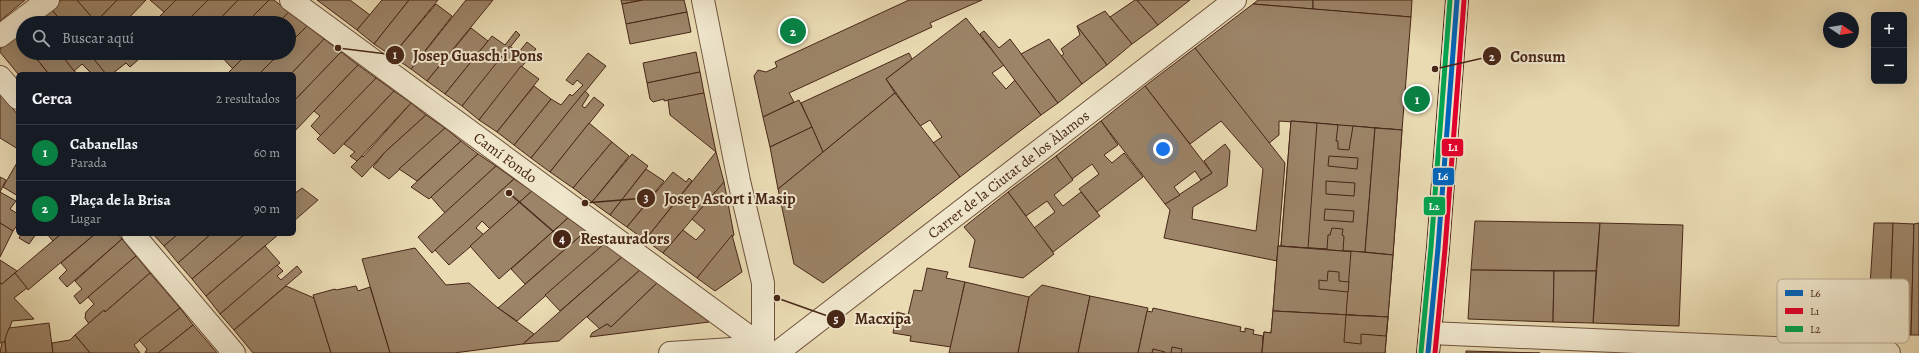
<!DOCTYPE html>
<html lang="es">
<head>
<meta charset="utf-8">
<style>
	:root { --surface:#171b24; --page:#20242c; --text:#f1f3f6; --muted:#9ea1a6; --line:#363941; --accent:#0b8043 }
	body { margin:0; font-family:Alegreya,serif; background:var(--page); color:var(--text) }
	.controls { position:absolute; right:12px; top:12px; display:grid; overflow:hidden; border-radius:6px; box-shadow:0 4px 16px #0002 }
	.controls button { width:36px; height:36px; display:grid; place-items:center; padding:0; border:0; border-bottom:1px solid var(--line); background:var(--surface); color:var(--text); font:20px sans-serif }
	.compass { position:absolute; left:1823px; top:12px; width:36px; height:36px; border-radius:50%; background:var(--surface); box-shadow:0 4px 16px #0002; rotate:102deg }
	.you { position:absolute; left:1163px; top:149px; width:14px; height:14px; margin:-10px; border:3px solid #fff; border-radius:50%; background:#1a73e8; box-shadow:0 0 0 6px #1a73e833 }
	.badge { display:grid; place-items:center; width:26px; height:26px; border-radius:50%; background:var(--accent); color:#fff; font-size:13px; font-weight:700 }
	.pin { position:absolute; translate:-50% -50%; border:2px solid #fff; box-shadow:0 1px 4px #0006 }
	.list { margin:0; padding:0; list-style:none }
	h2 { display:flex; justify-content:space-between; align-items:center; height:52px; margin:0; padding:0 16px; font-size:17px }
	h2 small { font-size:13px; font-weight:400; color:var(--muted) }
	.list li { display:grid; grid-template-columns:26px 1fr auto; gap:12px; align-items:center; box-sizing:border-box; height:56px; padding:0 16px; border-top:1px solid var(--line) }
	.list b { display:block; font-size:15px; white-space:nowrap }
	.list p { margin:0; font-size:13px; white-space:nowrap; color:var(--muted) }
	.list em { font-size:13px; font-style:normal; color:var(--muted) }
	.icon { flex:none; width:22px; height:22px; fill:none; stroke:currentColor; stroke-width:2; stroke-linecap:round; stroke-linejoin:round }
	.map { position:relative; flex:none; width:1919px; height:353px; overflow:hidden }
	.search { position:absolute; background:var(--surface); box-shadow:0 4px 16px #0002; left:16px; top:16px; width:280px; height:44px; display:flex; align-items:center; gap:10px; box-sizing:border-box; padding:0 14px; border-radius:22px; color:var(--muted); font-size:15px }
	.panel { position:absolute; background:var(--surface); box-shadow:0 4px 16px #0002; left:16px; top:72px; width:280px; height:164px; border-radius:6px }
	.map>svg:first-child { display:block }
	.building { fill:#9c8468; stroke:#472617; fill-rule:evenodd }
	.lines { fill:none; stroke-linecap:round; stroke-linejoin:round }
	.street-casing { stroke:#70533e; stroke-width:24 }
	.secondary-casing { stroke:#472617; stroke-width:24 }
	.street { stroke:#f1e8ce; stroke-width:22 }
	.secondary { stroke:#f1e8ce; stroke-width:22 }
	.bus-1-casing { stroke:#f1e8ce; stroke-width:8 }
	.bus-2-casing { stroke:#f1e8ce; stroke-width:8 }
	.bus-3-casing { stroke:#f1e8ce; stroke-width:8 }
	.bus-1 { stroke:#0065bd; stroke-width:5 }
	.bus-2 { stroke:#e4002b; stroke-width:5 }
	.bus-3 { stroke:#00a651; stroke-width:5 }
	.labels { text-anchor:middle; stroke-width:4; stroke-linejoin:round; paint-order:stroke }
	.street-label { font-size:15px; fill:#472617; stroke:#f1e8ce }
	.key { fill:#f1e8ce; stroke:#beae97; stroke-width:1 }
	.key-label { font-size:11px; fill:#472617 }
	.leader { fill:none; stroke:#472617; stroke-width:1.5 }
	.callout-dot { fill:#472617; stroke:#f1e8ce; stroke-width:1.5 }
	.mark-label { font-size:12px; text-anchor:middle; font-weight:bold; fill:#fff }
	.callout-label { font-size:16px; text-anchor:middle; font-weight:bold; fill:#472617; stroke:#f1e8ce; stroke-width:4; stroke-linejoin:round; paint-order:stroke }
	.line-badge { stroke:#f1e8ce; stroke-width:1.5 }
	.badge-label { font-size:11px; text-anchor:middle; font-weight:bold; fill:#fff }
</style>
</head>
<body>
<div class="map">
<svg width="1919" height="353" viewBox="0 0 1919 353">
	<rect width="100%" height="100%" fill="#eadbb3"/>
	<filter id="stains"><feTurbulence type="fractalNoise" baseFrequency=".005" numOctaves="4"/><feColorMatrix values="0 0 0 0 .2 0 0 0 0 .09 0 0 0 0 .02 0 0 0 .5 -.17"/></filter>
	<radialGradient id="worn" r=".72"><stop offset=".6" stop-color="#630" stop-opacity="0"/><stop offset="1" stop-color="#630" stop-opacity=".3"/></radialGradient>
	<g class="building">
		<path d="M 0,0 L 25,0 L 0,21 Z"/>
		<path d="M 61,0 L 77,0 L 97,23 L 63,23 L 51,9 Z"/>
		<path d="M 77,0 L 117,0 L 96,22 Z"/>
		<path d="M 117,0 L 146,0 L 124,23 L 97,23 L 96,22 Z"/>
		<path d="M 150,0 L 176,0 L 164,12 Z"/>
		<path d="M 176,0 L 208,0 L 185,23 L 153,23 Z"/>
		<path d="M 208,0 L 238,0 L 216,23 L 185,23 Z"/>
		<path d="M 238,0 L 269,0 L 246,23 L 216,23 Z"/>
		<path d="M 269,0 L 274,0 L 289,12 L 278,23 L 246,23 Z"/>
		<path d="M 317,0 L 350,0 L 370,15 L 357,30 Z"/>
		<path d="M 382,0 L 409,0 L 374,44 L 357,30 Z"/>
		<path d="M 409,0 L 438,0 L 392,56 L 374,44 Z"/>
		<path d="M 466,0 L 493,0 L 427,81 L 411,69 Z"/>
		<path d="M 621,0 L 643,0 L 622,4 Z"/>
		<path d="M 643,0 L 684,0 L 687,12 L 626,24 L 622,4 Z"/>
		<path d="M 909,0 L 982,0 L 930,23 L 932,27 L 789,93 L 794,102 L 763,117 L 754,76 L 758,70 L 766,72 L 777,67 L 775,62 Z"/>
		<path d="M 1135,0 L 1137,0 L 1158,25 L 1132,44 L 1110,17 Z"/>
		<path d="M 1137,0 L 1190,0 L 1158,25 Z"/>
		<path d="M 1258,0 L 1313,0 L 1313,9 L 1253,4 Z"/>
		<path d="M 1313,0 L 1412,0 L 1411,17 L 1313,9 Z"/>
		<path d="M 436,4 L 452,16 L 411,69 L 392,56 Z"/>
		<path d="M 1253,4 L 1411,17 L 1402,130 L 1279,121 L 1279,135 L 1268,144 L 1195,48 Z"/>
		<path d="M 51,9 L 63,23 L 35,23 Z"/>
		<path d="M 1105,11 L 1132,44 L 1107,65 L 1077,26 Z"/>
		<path d="M 289,12 L 307,26 L 289,44 L 289,23 L 278,23 Z"/>
		<path d="M 687,12 L 691,32 L 630,44 L 626,24 Z"/>
		<path d="M 966,18 L 1004,65 L 992,73 L 1006,89 L 1015,80 L 1041,115 L 960,177 L 933,143 L 942,137 L 930,120 L 920,126 L 886,79 Z"/>
		<path d="M 307,26 L 324,39 L 291,74 L 259,74 L 280,53 L 289,53 L 289,44 Z"/>
		<path d="M 1077,26 L 1107,65 L 1082,84 L 1061,56 L 1064,54 L 1061,49 L 1080,35 Z"/>
		<path d="M 471,28 L 488,41 L 445,94 L 427,81 Z"/>
		<path d="M 23,31 L 23,42 L 18,36 Z"/>
		<path d="M 516,31 L 520,35 L 462,106 L 445,94 L 492,36 L 505,45 Z"/>
		<path d="M 984,31 L 999,48 L 1010,39 L 1058,103 L 1041,115 L 980,34 Z"/>
		<path d="M 18,36 L 23,42 L 23,53 L 32,53 L 49,74 L 18,74 L 0,52 L 0,49 Z"/>
		<path d="M 324,39 L 341,52 L 294,101 L 294,74 L 291,74 Z"/>
		<path d="M 1049,39 L 1082,84 L 1058,103 L 1021,54 Z"/>
		<path d="M 527,42 L 536,49 L 479,120 L 462,106 L 510,46 L 518,53 Z"/>
		<path d="M 1195,48 L 1285,163 L 1277,261 L 1164,238 L 1170,210 L 1165,204 L 1212,173 L 1204,161 L 1225,144 L 1230,151 L 1227,186 L 1193,207 L 1192,219 L 1256,231 L 1263,169 L 1221,121 L 1190,144 L 1145,86 Z"/>
		<path d="M 341,52 L 358,65 L 294,132 L 294,101 Z"/>
		<path d="M 696,52 L 700,72 L 647,83 L 643,63 Z"/>
		<path d="M 32,53 L 60,53 L 77,74 L 49,74 Z"/>
		<path d="M 60,53 L 89,53 L 106,73 L 92,74 L 82,64 L 74,71 Z"/>
		<path d="M 89,53 L 132,53 L 139,59 L 130,67 L 126,63 L 112,74 L 106,74 Z"/>
		<path d="M 202,53 L 217,53 L 210,60 Z"/>
		<path d="M 218,53 L 248,53 L 233,69 Z"/>
		<path d="M 248,53 L 280,53 L 259,74 L 227,74 Z"/>
		<path d="M 588,53 L 606,66 L 531,158 L 514,145 L 551,99 L 561,105 L 570,94 L 572,96 L 583,85 L 577,80 L 573,85 L 566,80 Z"/>
		<path d="M 909,53 L 912,59 L 886,79 L 895,93 L 823,152 L 801,103 Z"/>
		<path d="M 358,65 L 376,78 L 321,136 L 311,126 L 320,116 L 314,111 Z"/>
		<path d="M 521,66 L 539,79 L 497,132 L 479,120 Z"/>
		<path d="M 700,72 L 704,93 L 664,101 L 664,99 L 653,102 L 650,99 L 647,83 Z"/>
		<path d="M 376,78 L 394,91 L 334,154 L 317,139 Z"/>
		<path d="M 534,86 L 551,99 L 514,145 L 497,132 Z"/>
		<path d="M 1145,86 L 1212,173 L 1201,180 L 1195,171 L 1174,187 L 1180,195 L 1165,204 L 1101,121 Z"/>
		<path d="M 394,91 L 411,103 L 357,161 L 350,156 L 355,152 L 344,144 Z"/>
		<path d="M 585,91 L 589,95 L 582,106 L 585,108 L 594,97 L 604,105 L 550,172 L 531,158 Z"/>
		<path d="M 0,93 L 18,115 L 18,149 L 0,138 Z"/>
		<path d="M 704,93 L 716,152 L 670,115 L 668,100 Z"/>
		<path d="M 895,93 L 960,177 L 823,283 L 794,264 L 778,189 Z"/>
		<path d="M 799,100 L 812,127 L 770,147 L 763,117 Z"/>
		<path d="M 411,103 L 426,115 L 385,152 L 362,177 L 351,167 L 362,156 L 363,157 Z"/>
		<path d="M 426,115 L 445,128 L 389,179 L 373,167 L 385,152 Z"/>
		<path d="M 1101,121 L 1118,145 L 1104,155 L 1112,163 L 1124,153 L 1143,177 L 1097,212 L 1079,189 L 1099,174 L 1092,164 L 1072,179 L 1056,156 Z"/>
		<path d="M 1291,121 L 1317,123 L 1308,248 L 1281,246 Z"/>
		<path d="M 1291,121 L 1402,130 L 1393,255 L 1281,246 Z"/>
		<path d="M 589,123 L 612,142 L 573,188 L 550,172 Z"/>
		<path d="M 1317,123 L 1338,125 L 1336,141 L 1338,141 L 1338,149 L 1349,150 L 1353,126 L 1375,128 L 1365,252 L 1343,251 L 1344,236 L 1342,235 L 1343,229 L 1332,228 L 1330,235 L 1328,235 L 1327,249 L 1308,248 ZM 1326,181 L 1355,183 L 1354,196 L 1326,194 Z"/>
		<path d="M 812,127 L 823,152 L 778,189 L 770,147 Z"/>
		<path d="M 445,128 L 461,141 L 417,181 L 399,169 Z"/>
		<path d="M 1375,128 L 1402,130 L 1393,255 L 1365,252 Z"/>
		<path d="M 461,141 L 478,154 L 429,199 L 411,187 Z"/>
		<path d="M 612,142 L 629,156 L 592,202 L 573,188 Z"/>
		<path d="M 716,152 L 724,182 L 663,253 L 645,240 Z"/>
		<path d="M 478,154 L 496,166 L 445,213 L 431,197 Z"/>
		<path d="M 632,154 L 648,166 L 610,215 L 592,202 Z"/>
		<path d="M 1056,156 L 1073,180 L 1054,195 L 1063,206 L 1081,192 L 1100,216 L 1053,252 L 1034,228 L 1055,212 L 1047,201 L 1026,216 L 1008,192 Z"/>
		<path d="M 1329,156 L 1358,158 L 1357,169 L 1328,166 Z"/>
		<path d="M 18,161 L 18,196 L 3,187 Z"/>
		<path d="M 496,166 L 514,179 L 432,253 L 418,237 Z"/>
		<path d="M 646,169 L 664,181 L 627,227 L 610,215 Z"/>
		<path d="M 673,172 L 686,182 L 689,178 L 692,181 L 645,240 L 627,227 Z"/>
		<path d="M 0,177 L 6,180 L 0,192 L 16,201 L 10,209 L 18,214 L 18,224 L 13,231 L 0,223 Z"/>
		<path d="M 514,179 L 532,191 L 490,229 L 482,221 L 476,228 L 484,235 L 449,265 L 435,250 Z"/>
		<path d="M 724,182 L 734,235 L 697,278 L 663,253 L 683,230 L 696,240 L 705,230 L 692,219 Z"/>
		<path d="M 302,188 L 318,200 L 294,221 L 294,194 Z"/>
		<path d="M 532,191 L 568,218 L 499,279 L 470,246 Z"/>
		<path d="M 1008,192 L 1054,254 L 1023,278 L 969,267 L 975,240 L 964,227 Z"/>
		<path d="M 1325,209 L 1354,211 L 1353,222 L 1324,220 Z"/>
		<path d="M 568,218 L 586,231 L 525,284 L 511,269 Z"/>
		<path d="M 1475,221 L 1600,223 L 1596,271 L 1471,270 Z"/>
		<path d="M 0,223 L 13,231 L 0,257 Z"/>
		<path d="M 1600,223 L 1683,225 L 1679,326 L 1593,323 Z"/>
		<path d="M 1874,223 L 1893,223 L 1889,334 L 1867,333 Z"/>
		<path d="M 1893,223 L 1914,224 L 1911,335 L 1889,334 Z"/>
		<path d="M 1919,223 L 1919,335 L 1911,335 L 1914,224 Z"/>
		<path d="M 586,231 L 604,244 L 517,321 L 498,308 Z"/>
		<path d="M 21,234 L 36,234 L 29,244 L 19,238 Z"/>
		<path d="M 47,234 L 61,234 L 53,241 Z"/>
		<path d="M 61,234 L 95,234 L 28,290 L 15,273 Z"/>
		<path d="M 95,234 L 118,234 L 122,239 L 67,287 L 59,278 L 67,270 L 61,263 Z"/>
		<path d="M 153,234 L 178,234 L 164,246 Z"/>
		<path d="M 178,234 L 211,234 L 178,263 L 164,246 Z"/>
		<path d="M 211,234 L 245,234 L 192,279 L 178,263 Z"/>
		<path d="M 245,234 L 279,234 L 206,296 L 192,279 Z"/>
		<path d="M 732,235 L 742,272 L 715,291 L 697,278 Z"/>
		<path d="M 122,239 L 136,256 L 80,304 L 74,296 L 82,289 L 75,281 Z"/>
		<path d="M 604,244 L 622,257 L 560,311 L 545,295 Z"/>
		<path d="M 265,246 L 280,263 L 220,314 L 206,296 Z"/>
		<path d="M 1278,246 L 1327,249 L 1326,265 L 1329,265 L 1328,271 L 1339,272 L 1340,266 L 1342,266 L 1343,251 L 1351,251 L 1346,315 L 1344,314 L 1344,307 L 1318,306 L 1317,313 L 1273,311 Z"/>
		<path d="M 1278,246 L 1393,255 L 1388,317 L 1273,311 Z"/>
		<path d="M 415,248 L 446,285 L 469,283 L 498,308 L 534,334 L 523,344 L 454,353 L 390,353 L 362,259 Z"/>
		<path d="M 1351,251 L 1393,255 L 1388,317 L 1346,315 Z"/>
		<path d="M 136,256 L 150,273 L 105,312 L 104,310 L 89,324 L 85,318 L 86,312 L 94,304 L 88,297 Z"/>
		<path d="M 622,257 L 640,270 L 559,341 L 523,344 Z"/>
		<path d="M 0,260 L 17,271 L 2,284 L 0,283 Z"/>
		<path d="M 277,265 L 283,271 L 277,276 L 281,280 L 297,266 L 302,272 L 234,330 L 220,314 Z"/>
		<path d="M 927,268 L 948,272 L 946,278 L 965,282 L 951,347 L 910,341 L 911,336 L 893,333 L 897,312 L 908,315 L 914,290 L 922,291 Z"/>
		<path d="M 640,270 L 657,283 L 611,327 L 607,324 L 600,329 L 587,317 Z"/>
		<path d="M 1471,270 L 1554,271 L 1553,322 L 1468,319 Z"/>
		<path d="M 1328,271 L 1339,272 L 1339,281 L 1349,282 L 1348,292 L 1319,289 L 1319,280 L 1327,281 Z"/>
		<path d="M 1554,271 L 1596,271 L 1593,323 L 1553,322 Z"/>
		<path d="M 15,273 L 27,288 L 14,298 L 34,319 L 12,321 L 5,342 L 0,343 L 0,283 L 2,284 Z"/>
		<path d="M 150,273 L 180,308 L 134,345 L 140,353 L 90,353 L 75,335 L 104,310 L 105,312 Z"/>
		<path d="M 965,282 L 1029,297 L 1018,353 L 949,353 Z"/>
		<path d="M 657,283 L 709,322 L 590,337 L 592,333 L 607,324 L 611,327 Z"/>
		<path d="M 1042,285 L 1090,296 L 1078,353 L 1018,353 L 1029,297 Z"/>
		<path d="M 286,286 L 314,298 L 331,353 L 253,353 L 234,330 Z"/>
		<path d="M 356,286 L 358,291 L 370,287 L 390,353 L 331,353 L 313,295 L 335,289 L 336,290 Z"/>
		<path d="M 1090,296 L 1148,308 L 1138,353 L 1078,353 Z"/>
		<path d="M 180,308 L 193,325 L 158,353 L 145,353 L 147,349 L 139,340 Z"/>
		<path d="M 1153,308 L 1241,327 L 1240,331 L 1245,332 L 1245,328 L 1254,330 L 1253,334 L 1263,336 L 1262,353 L 1164,353 L 1153,349 L 1152,353 L 1138,353 L 1147,311 L 1152,312 Z"/>
		<path d="M 1273,311 L 1388,317 L 1385,353 L 1262,353 L 1264,332 L 1271,333 Z"/>
		<path d="M 1273,311 L 1388,317 L 1385,353 L 1262,353 L 1264,332 L 1271,333 Z"/>
		<path d="M 1346,315 L 1388,317 L 1386,336 L 1361,334 L 1361,344 L 1344,342 Z"/>
		<path d="M 49,323 L 53,353 L 6,353 L 5,339 L 9,328 Z"/>
		<path d="M 193,325 L 217,353 L 158,353 Z"/>
		<path d="M 75,335 L 90,353 L 53,353 L 52,343 L 70,340 Z"/>
		<path d="M 2,342 L 5,342 L 6,353 L 0,353 Z"/>
		<path d="M 1172,347 L 1182,349 L 1181,353 L 1171,353 Z"/>
		<path d="M 1153,349 L 1165,352 L 1164,353 L 1152,353 Z"/>
		<path d="M 1466,351 L 1540,353 L 1466,353 Z"/>
	</g>
	<g class="lines">
		<defs>
			<g id="street">
				<path id="s1" d="M 291,0 L 763,347 L 670,353"/>
				<path d="M 703,0 L 739,181 L 763,283 L 763,347 L 766,353"/>
				<path d="M 0,36 L 48,0"/>
				<path d="M 0,77 L 18,98"/>
				<path d="M 133,234 L 234,353"/>
				<path d="M 1430,333 L 1889,353"/>
				<path id="s2" d="M 782,349 L 1235,0"/>
			</g>
			<path id="secondary" d="M 1428,353 L 1438,248 L 1457,0"/>
		</defs>
		<use href="#street" class="street-casing"/>
		<use href="#secondary" class="secondary-casing"/>
		<use href="#street" class="street"/>
		<use href="#secondary" class="secondary"/>
		<defs>
			<path id="bus-1" d="M 1428,353 L 1438,248 L 1457,0"/>
			<path id="bus-2" d="M 1435,353 L 1445,249 L 1464,1"/>
			<path id="bus-3" d="M 1421,352 L 1431,247 L 1450,0"/>
		</defs>
		<use href="#bus-1" class="bus-1-casing"/>
		<use href="#bus-2" class="bus-2-casing"/>
		<use href="#bus-3" class="bus-3-casing"/>
		<use href="#bus-1" class="bus-1"/>
		<use href="#bus-2" class="bus-2"/>
		<use href="#bus-3" class="bus-3"/>
	</g>
	<g class="labels">
		<g class="street-label">
			<text dy="5" stroke="none"><textPath href="#s1" startOffset="266">Camí Fondo</textPath></text>
			<text dy="5" stroke="none"><textPath href="#s2" startOffset="286">Carrer de la Ciutat de los Àlamos</textPath></text>
		</g>
	</g>
	<rect x="1777" y="279" width="132" height="64" rx="6" class="key"/>
	<rect x="1785" y="290" width="18" height="6" fill="#0065bd"/>
	<rect x="1785" y="308" width="18" height="6" fill="#e4002b"/>
	<rect x="1785" y="326" width="18" height="6" fill="#00a651"/>
	<g class="key-label">
		<text x="1810" y="297">L6</text>
		<text x="1810" y="315">L1</text>
		<text x="1810" y="333">L2</text>
	</g>
	<path class="leader" d="M338 48L395 55M1435 69L1492 56M585 203L646 198M509 193L562 239M777 298L836 319"/>
	<g class="callout-dot">
		<circle cx="338" cy="48" r="4"/>
		<circle cx="1435" cy="69" r="4"/>
		<circle cx="585" cy="203" r="4"/>
		<circle cx="509" cy="193" r="4"/>
		<circle cx="777" cy="298" r="4"/>
		<circle cx="395" cy="55" r="10"/>
		<circle cx="1492" cy="56" r="10"/>
		<circle cx="646" cy="198" r="10"/>
		<circle cx="562" cy="239" r="10"/>
		<circle cx="836" cy="319" r="10"/>
	</g>
	<g class="mark-label">
		<text x="395" y="59">1</text>
		<text x="1492" y="61">2</text>
		<text x="646" y="202">3</text>
		<text x="562" y="243">4</text>
		<text x="836" y="323">5</text>
	</g>
	<g class="callout-label">
		<text x="478" y="61">Josep Guasch i Pons</text>
		<text x="1538" y="62">Consum</text>
		<text x="730" y="204">Josep Astort i Masip</text>
		<text x="625" y="244">Restauradors</text>
		<text x="883" y="324">Macxipa</text>
	</g>
	<g class="line-badge">
		<rect x="1441" y="138" width="23" height="19" rx="4" fill="#e4002b"/>
		<rect x="1432" y="167" width="23" height="19" rx="4" fill="#0065bd"/>
		<rect x="1423" y="196" width="23" height="20" rx="4" fill="#00a651"/>
	</g>
	<g class="badge-label">
		<text x="1453" y="151">L1</text>
		<text x="1443" y="180">L6</text>
		<text x="1434" y="210">L2</text>
	</g>
	<rect width="100%" height="100%" filter="url(#stains)"/>
	<rect width="100%" height="100%" fill="url(#worn)"/>
</svg>
<div class="controls">
<button>+</button>
<button>−</button>
</div>
<svg class="compass" viewBox="-18 -18 36 36"><path d="M0-13l5 13h-10z" fill="#e53935"/><path d="M0 13l5-13h-10z" fill="#9ea1a6"/></svg>
<div class="you"></div>
<div class="pin badge" style="left:1417px;top:99px">1</div>
<div class="pin badge" style="left:793px;top:31px">2</div>
<div class="search"><svg class="icon" aria-label="search" viewBox="0 0 24 24"><circle cx="10" cy="10" r="6"/><path d="M15 15l6 6"/></svg>Buscar aquí</div>
<section class="panel">
<h2>Cerca<small>2 resultados</small></h2>
<ul class="list">
<li><span class="badge">1</span><div><b>Cabanellas</b><p>Parada</p></div><em>60 m</em></li>
<li><span class="badge">2</span><div><b>Plaça de la Brisa</b><p>Lugar</p></div><em>90 m</em></li>
</ul>
</section>
</div>
</body>
</html>
